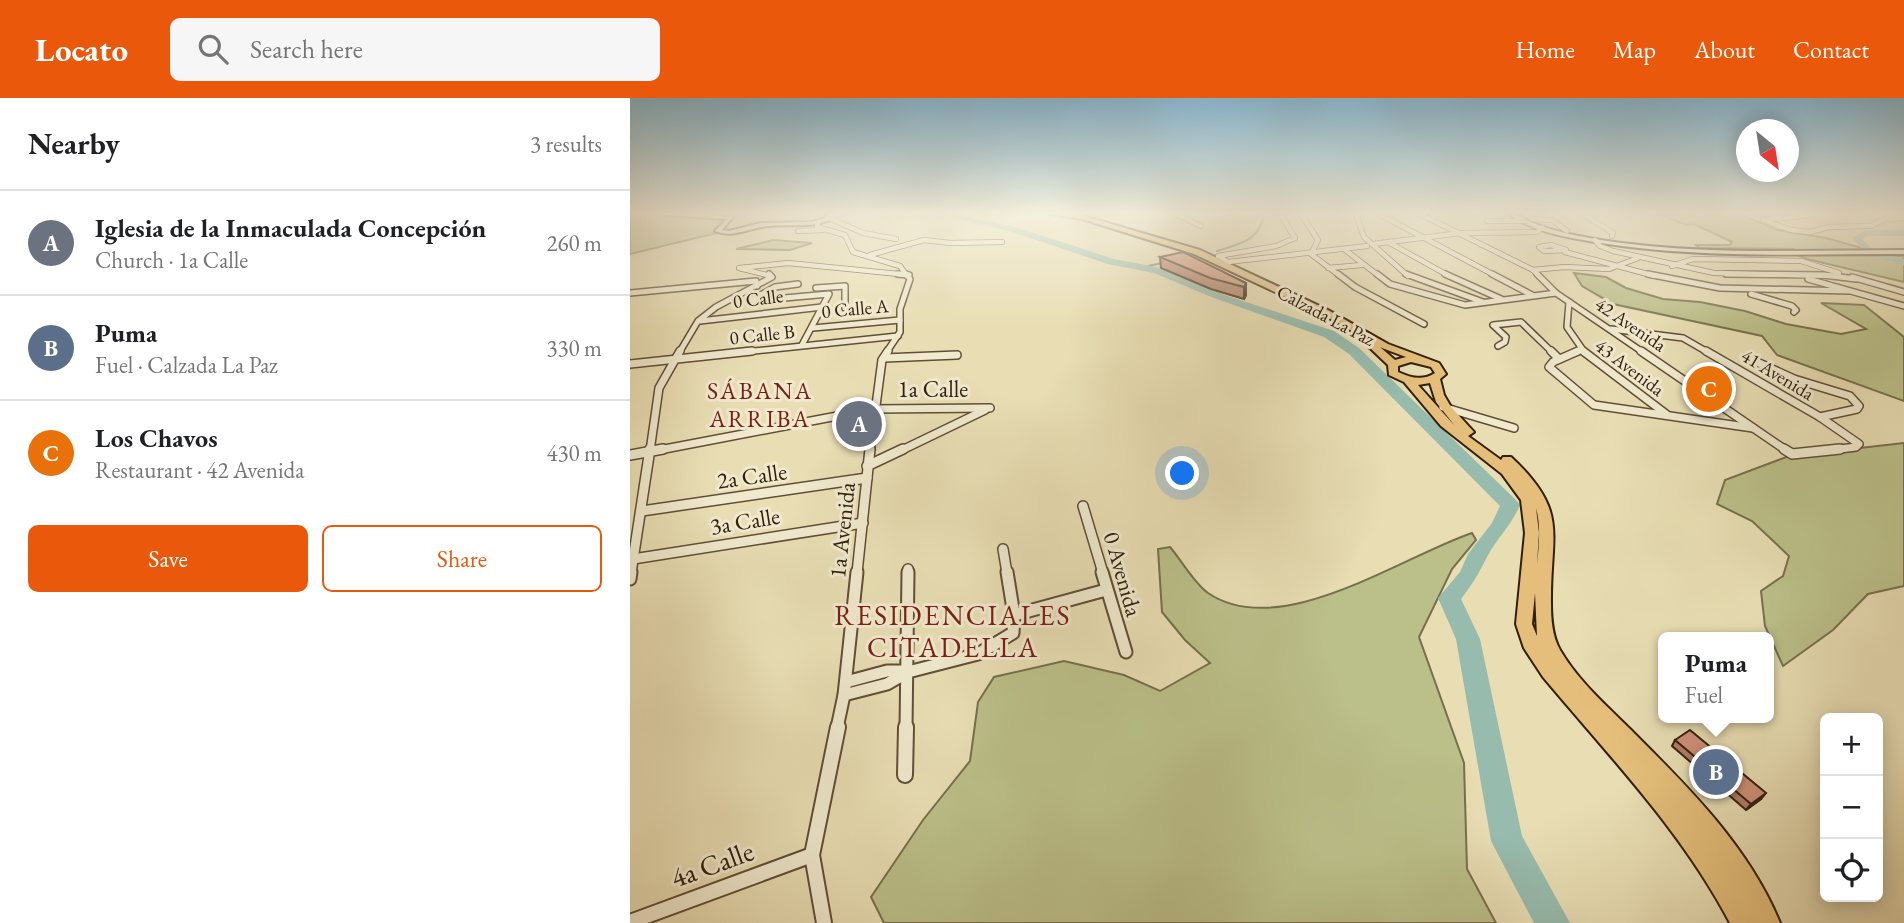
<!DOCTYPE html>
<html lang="en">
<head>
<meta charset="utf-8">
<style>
	:root { --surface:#fff; --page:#f6f6f6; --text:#202124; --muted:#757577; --line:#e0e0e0; --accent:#ea580c }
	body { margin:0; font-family:"EB Garamond",serif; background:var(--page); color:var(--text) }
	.controls { position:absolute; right:21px; bottom:21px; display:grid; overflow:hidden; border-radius:10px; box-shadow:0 4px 18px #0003 }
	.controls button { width:63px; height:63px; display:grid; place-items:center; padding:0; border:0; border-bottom:2px solid var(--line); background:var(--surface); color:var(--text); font:35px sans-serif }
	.compass { position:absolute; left:1106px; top:21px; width:63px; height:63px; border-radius:50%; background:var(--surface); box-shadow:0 4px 18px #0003; rotate:150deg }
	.you { position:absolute; left:553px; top:376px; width:24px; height:24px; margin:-18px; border:5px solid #fff; border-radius:50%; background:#1a73e8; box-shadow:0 0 0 10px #1a73e833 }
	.badge { display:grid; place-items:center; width:46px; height:46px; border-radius:50%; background:var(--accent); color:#fff; font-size:23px; font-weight:700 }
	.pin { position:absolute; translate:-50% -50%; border:4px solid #fff; box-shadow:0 2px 7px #0006 }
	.popup { position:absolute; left:1028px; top:534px; width:116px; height:91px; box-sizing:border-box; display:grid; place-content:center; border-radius:10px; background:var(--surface); filter:drop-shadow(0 2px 5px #0005); font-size:23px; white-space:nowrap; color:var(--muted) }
	.popup b { font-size:26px; color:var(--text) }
	.popup::after { content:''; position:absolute; left:50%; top:100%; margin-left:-14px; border:14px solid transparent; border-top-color:var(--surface) }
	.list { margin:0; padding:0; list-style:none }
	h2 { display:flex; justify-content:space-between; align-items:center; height:91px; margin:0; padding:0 28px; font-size:30px }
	h2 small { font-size:23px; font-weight:400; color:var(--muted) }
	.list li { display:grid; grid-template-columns:46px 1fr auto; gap:21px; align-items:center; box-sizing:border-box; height:105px; padding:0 28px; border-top:2px solid var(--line) }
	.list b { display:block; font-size:26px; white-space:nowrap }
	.list p { margin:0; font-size:23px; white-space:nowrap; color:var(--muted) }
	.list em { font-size:23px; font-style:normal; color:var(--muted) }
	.actions { display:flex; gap:14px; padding:21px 28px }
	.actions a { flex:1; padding:16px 0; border:2px solid var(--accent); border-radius:10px; text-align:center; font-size:24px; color:var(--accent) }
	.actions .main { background:var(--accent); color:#fff }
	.icon { flex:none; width:38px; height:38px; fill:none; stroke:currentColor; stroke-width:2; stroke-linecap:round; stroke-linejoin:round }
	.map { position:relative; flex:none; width:1274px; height:825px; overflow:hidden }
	header { display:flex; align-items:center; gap:42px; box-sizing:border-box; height:98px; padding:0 35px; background:var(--accent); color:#fff }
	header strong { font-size:33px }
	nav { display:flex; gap:38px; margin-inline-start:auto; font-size:24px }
	.search { width:490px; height:63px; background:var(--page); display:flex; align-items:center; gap:18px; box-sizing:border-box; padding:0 24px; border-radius:10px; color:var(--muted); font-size:26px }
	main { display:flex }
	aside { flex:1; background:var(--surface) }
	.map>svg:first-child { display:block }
	.green { fill:#bbbf89; stroke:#76704c; stroke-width:2 }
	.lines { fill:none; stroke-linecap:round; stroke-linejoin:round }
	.stream { stroke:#6f7e6e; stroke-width:2 }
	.river { fill:#97bcae; fill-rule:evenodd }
	.street-far5-casing { stroke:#604f37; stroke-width:6 }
	.street-far4-casing { stroke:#604f37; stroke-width:8 }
	.street-far3-casing { stroke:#604f37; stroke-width:10 }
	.street-far2-casing { stroke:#604f37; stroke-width:12 }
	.street-far1-casing { stroke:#604f37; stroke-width:15 }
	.street-casing { stroke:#604f37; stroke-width:18 }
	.secondary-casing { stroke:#32200e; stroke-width:4 }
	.primary-casing { stroke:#32200e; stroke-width:4 }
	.street-far5 { stroke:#f0e9ce; stroke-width:4.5 }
	.street-far4 { stroke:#f0e9ce; stroke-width:5 }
	.street-far3 { stroke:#f0e9ce; stroke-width:7 }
	.street-far2 { stroke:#f0e9ce; stroke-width:9 }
	.street-far1 { stroke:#f0e9ce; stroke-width:11 }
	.street { stroke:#f0e9ce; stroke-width:14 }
	.secondary { fill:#f0e9ce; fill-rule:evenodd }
	.primary { fill:#e4be7a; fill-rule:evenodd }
	.wall { fill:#b27b67; stroke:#32200e; stroke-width:2 }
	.shaded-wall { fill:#916454; stroke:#32200e; stroke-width:2 }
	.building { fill:#cf8f78; stroke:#32200e; stroke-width:2 }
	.labels { text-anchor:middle; stroke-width:6; stroke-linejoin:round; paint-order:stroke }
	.far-street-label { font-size:19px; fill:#32200e; stroke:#f0e9ce }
	.street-label { font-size:23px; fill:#32200e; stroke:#f0e9ce }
	.neighbourhood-label { font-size:24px; letter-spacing:2px; fill:#7a1f14; stroke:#f0e9ce }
	.near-neighbourhood-label { font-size:28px; letter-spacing:2px; fill:#7a1f14; stroke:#f0e9ce }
	.near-street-label { font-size:28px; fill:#32200e; stroke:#f0e9ce }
</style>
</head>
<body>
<header>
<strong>Locato</strong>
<div class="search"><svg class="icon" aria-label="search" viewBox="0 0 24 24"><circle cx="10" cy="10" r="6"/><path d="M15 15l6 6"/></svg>Search here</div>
<nav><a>Home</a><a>Map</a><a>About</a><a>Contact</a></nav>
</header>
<main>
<aside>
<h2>Nearby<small>3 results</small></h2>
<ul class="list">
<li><span class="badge" style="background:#6b7280">A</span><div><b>Iglesia de la Inmaculada Concepción</b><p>Church · 1a Calle</p></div><em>260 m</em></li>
<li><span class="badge" style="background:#5c6f8a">B</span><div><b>Puma</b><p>Fuel · Calzada La Paz</p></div><em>330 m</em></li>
<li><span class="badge" style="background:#e8710a">C</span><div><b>Los Chavos</b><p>Restaurant · 42 Avenida</p></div><em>430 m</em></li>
</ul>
<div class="actions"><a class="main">Save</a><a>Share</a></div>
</aside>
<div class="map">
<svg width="1274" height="825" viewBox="0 0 1274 825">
	<rect width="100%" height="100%" fill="#e8ddb3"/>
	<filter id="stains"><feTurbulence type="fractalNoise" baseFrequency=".00286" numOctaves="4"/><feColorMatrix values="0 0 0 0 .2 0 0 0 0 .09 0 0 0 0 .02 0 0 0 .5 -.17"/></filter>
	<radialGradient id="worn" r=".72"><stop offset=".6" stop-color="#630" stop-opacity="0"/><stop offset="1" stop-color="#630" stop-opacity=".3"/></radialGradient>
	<g class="green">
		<path d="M 0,116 L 82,120 L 95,124 L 91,134 L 0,156 Z"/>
		<path d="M 1031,116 L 1123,116 L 1115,118 L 1147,132 L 1196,140 L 1261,158 L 1274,158 L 1274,184 L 1177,161 L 1165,156 L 1169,153 L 1163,151 L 1069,150 L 1066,147 L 1100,147 L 1102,144 L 1064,126 L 1056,127 Z"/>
		<path d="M 143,142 L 182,145 L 160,152 L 106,151 Z"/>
		<path d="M 944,175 L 976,179 L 996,190 L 1033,201 L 1070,204 L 1115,213 L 1156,226 L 1211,236 L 1236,231 L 1191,205 L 1234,207 L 1274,239 L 1274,303 L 1147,257 L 1132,238 L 983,206 L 952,188 Z"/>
		<path d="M 1274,345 L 1274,488 L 1238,496 L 1203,532 L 1153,568 L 1135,528 L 1131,493 L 1153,478 L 1159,458 L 1122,423 L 1087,406 L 1095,382 L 1159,358 Z"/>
		<path d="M 842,435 L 846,442 L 822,471 L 789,539 L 834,665 L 837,771 L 866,825 L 254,825 L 241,799 L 293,722 L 340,663 L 348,604 L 364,579 L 434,563 L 494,577 L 530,593 L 580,565 L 555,542 L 532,514 L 528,451 L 540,449 C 552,463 564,485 578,495 C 650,544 771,459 842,435 Z"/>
	</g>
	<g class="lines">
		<g class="stream">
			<path d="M 587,153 C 612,145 627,144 635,116"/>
			<path d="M 509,170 L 532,165"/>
		</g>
		<g class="river">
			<path d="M 309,116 L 322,116 L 385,129 L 484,161 L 531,170 L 592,196 L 704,233 L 729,250 L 887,403 L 890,407 C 881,428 867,440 857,459 C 849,475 842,487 831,501 L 850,541 L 892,738 L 940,825 L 904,825 L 861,743 L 826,541 L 808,500 L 830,474 L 838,456 L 862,425 L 870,408 L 719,256 L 694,239 L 584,200 L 524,175 L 478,166 L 382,134 Z"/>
			<path d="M 1274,132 L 1274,138 L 1237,138 L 1232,141 L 1244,152 L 1274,161 L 1274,167 L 1237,157 L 1222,140 L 1235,132 Z"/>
		</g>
		<defs>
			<g id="street-far5">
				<path d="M 546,116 L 571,128"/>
				<path d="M 671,116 L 688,142 L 681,156 L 710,178"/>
				<path d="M 726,116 L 734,139 L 778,178"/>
				<path d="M 749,116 L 866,178"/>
				<path d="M 790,116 L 903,172 L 909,178"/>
				<path d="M 953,116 L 983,135 L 982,138"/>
				<path d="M 199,117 L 215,116"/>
				<path d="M 1182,117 L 1133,122 L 1161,132 L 1180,134 L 1199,129 L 1241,128 L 1255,121 L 1274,120"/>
				<path d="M 199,120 L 233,135 L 266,141"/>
				<path d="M 902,121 L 922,122 L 937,133"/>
				<path d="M 857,123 L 893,123"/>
				<path d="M 188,125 L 187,129 L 215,137 L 223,154 L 270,168 L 277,178"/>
				<path d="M 168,133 L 192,132"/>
				<path d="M 965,142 L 970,148 L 983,153 L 1084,175 L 1203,178"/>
				<path d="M 760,145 L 819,178"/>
				<path d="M 743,146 L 831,135 L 907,134 L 912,130"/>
				<path d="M 921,147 L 936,152 L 914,153 L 909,149 Z"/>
				<path d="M 714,151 L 749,178"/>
				<path d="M 935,154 L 1025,178"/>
				<path d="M 240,157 L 294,142 L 320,145 L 372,144"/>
				<path d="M 588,158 L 646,148 L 665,140 L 650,116"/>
				<path d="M 589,158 L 598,164 L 737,148"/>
				<path d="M 1042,168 L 1063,161 L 1171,163 L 1209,175"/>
				<path d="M 698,170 L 732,167"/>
				<path d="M 903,172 L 934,169 L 979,171 L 1008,160"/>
				<path d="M 141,178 L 109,170 L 158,165 L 279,177"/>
			</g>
			<g id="street-far4">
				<path d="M 268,176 L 279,177"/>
				<path d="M 708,176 L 725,189 L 794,226"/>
				<path d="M 747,176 L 760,186 L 835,207 L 926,195"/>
				<path d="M 776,176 L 853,204"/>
				<path d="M 815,176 L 871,201"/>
				<path d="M 862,176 L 902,197"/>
				<path d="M 907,176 L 926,195 L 1014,255"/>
				<path d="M 1018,176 L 1090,190 L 1219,193"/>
				<path d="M 1096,176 L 1194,177 L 1226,181"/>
				<path d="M 1222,179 L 1274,194"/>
				<path d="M 1178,181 L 1274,208"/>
				<path d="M 168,186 L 145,189 L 120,203 L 199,196 L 172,247"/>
				<path d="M 186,190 L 215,188 L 215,210"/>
				<path d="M 0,195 L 126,183 L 127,188"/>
				<path d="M 1121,196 L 1162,208 L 1166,212 L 1164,214"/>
				<path d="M 939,204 L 937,229 L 955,255"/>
				<path d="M 70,223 L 192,209"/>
				<path d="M 183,230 L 270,222"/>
				<path d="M 981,231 L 1053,240 L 1079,255"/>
				<path d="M 868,248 L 875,244 L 876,239 L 863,227 L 891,224 L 923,255"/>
				<path d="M 49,255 L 68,223 L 86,209 L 142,179 L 139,176"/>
				<path d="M 105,255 L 268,238"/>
				<path d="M 256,255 L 270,234 L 270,211 L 280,181 L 276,176"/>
				<path d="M 944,255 L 951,252"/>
			</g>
			<g id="street-far3">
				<path d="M 921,253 L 929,261"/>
				<path d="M 948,253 L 923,264 L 919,269 L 964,307 L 1123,330"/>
				<path d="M 953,253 L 1036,316"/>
				<path d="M 1011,253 L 1157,353"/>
				<path d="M 1076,253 L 1190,319 L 1229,346 L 1226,349 L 1194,353"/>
				<path d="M 1116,259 L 1164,281 L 1220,298 L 1229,308 L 1227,311 L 1190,319"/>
				<path d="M 254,260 L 327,257"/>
				<path d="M 0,266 L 122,253"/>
				<path d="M 813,309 L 884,330"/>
				<path d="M 20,353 L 29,290 L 50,253"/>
				<path d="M 24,353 L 244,311 L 360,310"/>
				<path d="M 240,353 L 252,262 L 258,253"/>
				<path d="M 270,353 L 355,312"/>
			</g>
			<g id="street-far2">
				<path d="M 1154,351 L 1162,356 L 1210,351"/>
				<path d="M 0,357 L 33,351"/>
				<path d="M 237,368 L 273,351"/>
				<path d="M 453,408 L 473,475"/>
				<path d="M 12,413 L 237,380"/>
				<path d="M 373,451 L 377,475"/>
				<path d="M 3,461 L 233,425"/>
				<path d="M 1,475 L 20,351"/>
				<path d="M 227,475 L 240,351"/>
				<path d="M 278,475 L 278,471"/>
			</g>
			<g id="street-far1">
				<path d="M 472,474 L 496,554"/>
				<path d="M 0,481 L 1,474"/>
				<path d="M 384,517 L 476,492"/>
				<path d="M 216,584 L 257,573 L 276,573"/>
				<path d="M 214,597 L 257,586 L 278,574 L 348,556 L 383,535 L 384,517 L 377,474"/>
				<path d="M 207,630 L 214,597 L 227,474"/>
				<path d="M 276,630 L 278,474"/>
			</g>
			<g id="street">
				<path d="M 275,677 L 276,629"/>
				<path d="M 0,824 L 182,757"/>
				<path d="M 194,825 L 182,757 L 208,629"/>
			</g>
			<g id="secondary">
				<path d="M 25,116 L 72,116 L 103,119 L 92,132 L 99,133 L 131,125 L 182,124 L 195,120 L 197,116 L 202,116 L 200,122 C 180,130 160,126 139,128 C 121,129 103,141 85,133 L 97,121 Z"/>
				<path d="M 879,116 C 888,115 895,122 903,125 C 931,136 962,141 992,145 C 1085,157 1180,152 1274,152 L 1274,156 C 1171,156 1067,161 965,144 C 936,139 903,134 879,116 Z"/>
			</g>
			<path id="primary" d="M 420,116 L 447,116 L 570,152 L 698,212 L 758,246 L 809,265 L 816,276 L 810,281 L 814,297 L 821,309 L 844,334 L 838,338 L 871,362 L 873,359 L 881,359 C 940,414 920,435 921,505 C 921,521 922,538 930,552 C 948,583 976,607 1001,632 C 1058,689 1119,749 1150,825 L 1100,825 C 1052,733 979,658 913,579 L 894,550 L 886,526 L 895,435 L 891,402 L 872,376 L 811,328 L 774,284 L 759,277 L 758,267 L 738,248 L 743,245 L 692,216 L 564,156 L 452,121 ZM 750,249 L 752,250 L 776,259 L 765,262 ZM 781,264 L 801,269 L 805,275 C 793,283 781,280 768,274 L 768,268 ZM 800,285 L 806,304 L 825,328 L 788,287 ZM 906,410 C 911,428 909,448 907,466 L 909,435 ZM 905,495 L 907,538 L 902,526 Z"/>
		</defs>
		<use href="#street-far5" class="street-far5-casing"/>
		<use href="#street-far4" class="street-far4-casing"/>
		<use href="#street-far3" class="street-far3-casing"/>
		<use href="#street-far2" class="street-far2-casing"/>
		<use href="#street-far1" class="street-far1-casing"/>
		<use href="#street" class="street-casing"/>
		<use href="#secondary" class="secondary-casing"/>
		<use href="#primary" class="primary-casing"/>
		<use href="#street-far5" class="street-far5"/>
		<use href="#street-far4" class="street-far4"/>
		<use href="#street-far3" class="street-far3"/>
		<use href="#street-far2" class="street-far2"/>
		<use href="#street-far1" class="street-far1"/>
		<use href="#street" class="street"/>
		<use href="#secondary" class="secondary"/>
		<use href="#primary" class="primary"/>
	</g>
	<g class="wall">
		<path d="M 530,159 L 616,185 L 616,197 L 614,201 L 581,191 L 531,170 Z"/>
		<path d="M 1045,642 L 1131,701 L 1116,712 L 1042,648 Z"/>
	</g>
	<g class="shaded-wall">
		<path d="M 616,185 L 616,197 L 614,201 L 614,189 Z"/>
		<path d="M 235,309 L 238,319 L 237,328 L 220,331 L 216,321 Z"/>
		<path d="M 1136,695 L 1131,701 L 1116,712 L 1121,706 Z"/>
	</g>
	<g class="building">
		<path d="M 553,154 L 616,185 L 614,189 L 580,180 L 530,159 Z"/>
		<path d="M 235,309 L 233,318 L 216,321 L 219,311 Z"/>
		<path d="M 1060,632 L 1136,695 L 1121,706 L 1045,642 Z"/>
	</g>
	<linearGradient id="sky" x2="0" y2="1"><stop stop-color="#87b7d1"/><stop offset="0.5" stop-color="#f5f0dd"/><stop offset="1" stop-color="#f5f0dd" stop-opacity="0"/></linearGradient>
	<rect width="1274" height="231" fill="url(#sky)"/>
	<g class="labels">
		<g class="far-street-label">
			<text transform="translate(128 200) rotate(-7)" y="7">0 Calle</text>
			<text transform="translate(225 210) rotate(-5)" y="7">0 Calle A</text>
			<text transform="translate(696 217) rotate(28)" y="7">Calzada La Paz</text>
			<text transform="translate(1001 226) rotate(34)" y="7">42 Avenida</text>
			<text transform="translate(132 236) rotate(-6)" y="7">0 Calle B</text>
			<text transform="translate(1000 269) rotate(37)" y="7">43 Avenida</text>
			<text transform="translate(1148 276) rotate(31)" y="7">41 Avenida</text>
		</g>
		<g class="street-label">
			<text x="303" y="299">1a Calle</text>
			<text transform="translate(122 378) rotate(-8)" y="8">2a Calle</text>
			<text transform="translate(115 423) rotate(-9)" y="8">3a Calle</text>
			<text transform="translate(212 432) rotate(-84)" y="8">1a Avenida</text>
			<text transform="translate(493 476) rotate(74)" y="8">0 Avenida</text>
		</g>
		<g class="neighbourhood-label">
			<text x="130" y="301">SÁBANA<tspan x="130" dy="28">ARRIBA</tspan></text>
		</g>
		<g class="near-neighbourhood-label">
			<text x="323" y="527">RESIDENCIALES<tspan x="323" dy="32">CITADELLA</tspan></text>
		</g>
		<g class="near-street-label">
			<text transform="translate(82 766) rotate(-20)" y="10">4a Calle</text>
		</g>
	</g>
	<rect width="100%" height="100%" filter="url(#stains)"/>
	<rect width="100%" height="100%" fill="url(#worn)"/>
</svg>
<div class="controls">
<button>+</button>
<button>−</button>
<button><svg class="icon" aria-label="locate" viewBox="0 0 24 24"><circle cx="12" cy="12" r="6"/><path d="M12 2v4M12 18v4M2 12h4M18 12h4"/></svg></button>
</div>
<svg class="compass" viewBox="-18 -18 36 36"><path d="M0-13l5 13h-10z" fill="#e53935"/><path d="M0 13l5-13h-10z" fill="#757577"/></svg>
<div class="you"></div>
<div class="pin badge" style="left:229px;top:326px;background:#6b7280">A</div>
<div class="pin badge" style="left:1086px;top:674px;background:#5c6f8a">B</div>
<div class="popup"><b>Puma</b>Fuel</div>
<div class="pin badge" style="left:1079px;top:291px;background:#e8710a">C</div>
</div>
</main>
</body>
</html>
